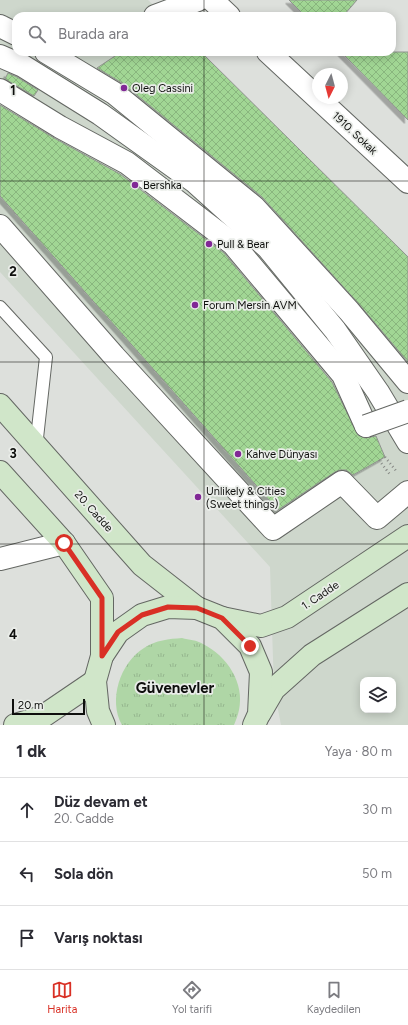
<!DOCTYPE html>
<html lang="tr">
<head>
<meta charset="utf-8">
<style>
	:root { --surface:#fff; --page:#f7f7f7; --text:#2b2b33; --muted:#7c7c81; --line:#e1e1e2; --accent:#d93025 }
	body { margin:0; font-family:Figtree,sans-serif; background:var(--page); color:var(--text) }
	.controls { position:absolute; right:12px; bottom:12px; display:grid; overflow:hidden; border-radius:8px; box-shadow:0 2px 10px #0003 }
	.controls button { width:36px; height:36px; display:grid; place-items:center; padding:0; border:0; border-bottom:1px solid var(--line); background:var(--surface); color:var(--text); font:20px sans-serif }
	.compass { position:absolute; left:312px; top:68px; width:36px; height:36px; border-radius:50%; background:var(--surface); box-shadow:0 2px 10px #0003; rotate:186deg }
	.scale { position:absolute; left:12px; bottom:10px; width:73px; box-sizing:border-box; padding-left:4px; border:2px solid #0e0f0d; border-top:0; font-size:11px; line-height:14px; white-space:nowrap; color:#0e0f0d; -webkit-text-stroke:3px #eaede9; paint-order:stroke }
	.stop { position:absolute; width:12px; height:12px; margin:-9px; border:3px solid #d93025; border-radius:50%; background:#fff }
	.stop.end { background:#d93025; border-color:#fff; box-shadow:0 1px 4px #0008 }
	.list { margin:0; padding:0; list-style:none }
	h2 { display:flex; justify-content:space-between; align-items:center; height:52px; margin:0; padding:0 16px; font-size:17px }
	h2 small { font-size:13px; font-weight:400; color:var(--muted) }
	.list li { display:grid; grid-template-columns:26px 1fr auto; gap:12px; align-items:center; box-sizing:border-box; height:64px; padding:0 16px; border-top:1px solid var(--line) }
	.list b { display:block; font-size:15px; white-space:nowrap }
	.list p { margin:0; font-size:13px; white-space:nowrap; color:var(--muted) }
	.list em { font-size:13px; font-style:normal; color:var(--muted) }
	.icon { flex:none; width:22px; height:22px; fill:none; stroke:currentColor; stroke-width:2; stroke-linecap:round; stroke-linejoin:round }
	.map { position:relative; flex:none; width:408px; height:725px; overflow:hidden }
	.search { position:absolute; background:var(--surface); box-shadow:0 2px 10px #0003; left:12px; right:12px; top:12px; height:44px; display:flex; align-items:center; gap:10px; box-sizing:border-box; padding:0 14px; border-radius:12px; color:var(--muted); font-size:15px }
	.sheet { height:244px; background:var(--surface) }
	nav { display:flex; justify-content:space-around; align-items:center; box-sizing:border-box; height:56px; border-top:1px solid var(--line); background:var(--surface); font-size:11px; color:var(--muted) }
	nav a { display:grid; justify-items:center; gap:2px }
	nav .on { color:var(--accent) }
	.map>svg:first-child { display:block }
	.built { fill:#ced7cc; fill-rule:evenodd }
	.grass { fill:url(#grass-tufts) }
	.building { fill:url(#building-cross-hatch); stroke:#90938f; filter:url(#shadow) }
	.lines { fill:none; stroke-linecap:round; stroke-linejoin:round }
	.lane-casing { stroke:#646763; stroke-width:14 }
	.street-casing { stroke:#646763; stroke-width:24 }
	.secondary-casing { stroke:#646763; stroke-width:24 }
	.path { stroke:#848683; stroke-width:2.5; stroke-dasharray:1 3; stroke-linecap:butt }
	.lane { stroke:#fff; stroke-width:12 }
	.street { stroke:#fff; stroke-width:22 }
	.secondary { stroke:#d0e6c9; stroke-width:22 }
	.street-bridge-casing { stroke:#646763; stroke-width:24; stroke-linecap:butt }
	.street-bridge { stroke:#fff; stroke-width:22 }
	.route { stroke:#d93025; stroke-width:5 }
	.grid { fill:none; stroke:#0e0f0d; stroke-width:1; stroke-opacity:0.55 }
	.poi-dot { fill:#812896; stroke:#eaede9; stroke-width:1.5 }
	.labels { text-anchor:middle; stroke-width:3.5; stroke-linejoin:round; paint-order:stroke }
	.poi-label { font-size:11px; fill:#0e0f0d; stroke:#eaede9; text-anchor:start }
	.street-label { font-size:11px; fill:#0e0f0d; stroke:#eaede9 }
	.district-label { font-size:15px; font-weight:bold; fill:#0e0f0d; stroke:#eaede9 }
	.grid-label { font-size:13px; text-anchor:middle; font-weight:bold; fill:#0e0f0d; stroke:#eaede9; stroke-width:3.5; stroke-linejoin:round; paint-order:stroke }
</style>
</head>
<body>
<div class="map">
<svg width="408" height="725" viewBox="0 0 408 725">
	<defs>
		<pattern id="grass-tufts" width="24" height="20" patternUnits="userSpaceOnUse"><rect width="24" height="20" fill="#afd6a6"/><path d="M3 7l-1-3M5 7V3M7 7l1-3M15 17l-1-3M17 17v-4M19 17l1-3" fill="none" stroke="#95b68e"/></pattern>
		<pattern id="building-cross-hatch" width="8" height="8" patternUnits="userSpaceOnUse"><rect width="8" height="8" fill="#a1d694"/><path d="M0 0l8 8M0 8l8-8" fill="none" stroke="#89b67e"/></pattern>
		<filter id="shadow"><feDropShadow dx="-3.5" dy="3.5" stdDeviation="0" flood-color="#0004"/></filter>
	</defs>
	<rect width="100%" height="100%" fill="#dde0dc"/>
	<path class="built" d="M 0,0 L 148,0 L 165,16 L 16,16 L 16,52 L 201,52 L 408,256 L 408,725 L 281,725 L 274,689 L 270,567 L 0,272 ZM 363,680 L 393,680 L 393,710 L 363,710 Z"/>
	<path class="grass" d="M 182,638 C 189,640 197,640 203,644 C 227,656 245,683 239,710 C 238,715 236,720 234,725 L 122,725 C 108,700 120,663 144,648 C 156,640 169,639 182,638 Z"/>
	<g class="building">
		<path d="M 289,0 L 357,0 L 343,16 L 305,16 Z"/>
		<path d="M 121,52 L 201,52 L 408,257 L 408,362 L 358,303 L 262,197 L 122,83 L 97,68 Z"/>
		<path d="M 341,52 L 408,52 L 408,120 Z"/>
		<path d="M 8,73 L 17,77 L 38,90 L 34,96 L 5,79 Z"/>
		<path d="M 0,105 L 54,138 L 120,174 L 224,253 L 332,382 L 358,435 L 365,438 L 376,436 L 385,457 L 353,475 L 346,470 L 340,470 L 335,472 L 278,510 L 0,196 Z"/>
	</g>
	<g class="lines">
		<defs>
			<path id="lane" d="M 0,307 L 46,357 L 36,447"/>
			<g id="street">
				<path d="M 212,0 L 229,16"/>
				<path d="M 155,16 L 198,0"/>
				<path d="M 0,26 L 16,34"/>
				<path d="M 46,52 L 114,93 L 254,207 L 349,311 L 408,382"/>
				<path d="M 268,52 L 408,182"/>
				<path d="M 0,56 L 23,66 L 100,114 L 195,182 L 268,248 L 335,330 L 378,392 L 408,442"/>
				<path d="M 0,90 L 60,127 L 127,163 L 233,244 L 343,375 L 366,426"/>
				<path d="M 0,226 L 114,356 L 273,529 L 342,482 L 377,518 L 408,492"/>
				<path d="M 0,559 L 64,543"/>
			</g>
			<g id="secondary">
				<path d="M 0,405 L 142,565 L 197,608"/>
				<path d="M 0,472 L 64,543 L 102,598 L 102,656"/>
				<path d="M 222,618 L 261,626 L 287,617 L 408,536"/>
				<path d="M 260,713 L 274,689 L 312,655 L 408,594"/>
				<path d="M 15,725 L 42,717 L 95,681"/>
				<path d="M 104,725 L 98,711 L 95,681 L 102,656 L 118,632 L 142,615 L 168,607 L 197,608 L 222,618 L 250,646 L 261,672 L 259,714 L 254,725"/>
			</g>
		</defs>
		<use href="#lane" class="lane-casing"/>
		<use href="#street" class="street-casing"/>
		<use href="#secondary" class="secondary-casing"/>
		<g class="path">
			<path d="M 385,457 L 397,472"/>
			<path d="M 379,460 L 391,476"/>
		</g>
		<use href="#lane" class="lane"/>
		<use href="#street" class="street"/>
		<use href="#secondary" class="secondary"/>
		<defs>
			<path id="street-bridge" d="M 366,426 L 408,411"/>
		</defs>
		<use href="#street-bridge" class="street-bridge-casing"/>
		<use href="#street-bridge" class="street-bridge"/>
	</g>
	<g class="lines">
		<path class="route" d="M 64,543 L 102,598 L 102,656 L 118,632 L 142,615 L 168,607 L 197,608 L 222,618 L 250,646"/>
	</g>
	<path class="grid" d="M 204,0 L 204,16M 204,52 L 204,725M 0,181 L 408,181M 0,362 L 408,362M 0,544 L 408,544"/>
	<g class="poi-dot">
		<circle cx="124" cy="88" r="4"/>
		<circle cx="135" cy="185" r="4"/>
		<circle cx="209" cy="244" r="4"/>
		<circle cx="195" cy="305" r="4"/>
		<circle cx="238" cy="454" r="4"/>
		<circle cx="198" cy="497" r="4"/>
	</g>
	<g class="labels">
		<g class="poi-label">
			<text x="132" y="92">Oleg Cassini</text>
			<text x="143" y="189">Bershka</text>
			<text x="217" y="248">Pull &amp; Bear</text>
			<text x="203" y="309">Forum Mersin AVM</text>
			<text x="246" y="458">Kahve Dünyası</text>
			<text x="206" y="495">Unlikely &amp; Cities<tspan x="206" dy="13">(Sweet things)</tspan></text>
		</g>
		<g class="street-label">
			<text transform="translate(355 133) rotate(43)" y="4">1910. Sokak</text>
			<text transform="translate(94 511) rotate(48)" y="4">20. Cadde</text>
			<text transform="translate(320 595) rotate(-34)" y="4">1. Cadde</text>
		</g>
		<g class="district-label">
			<text x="175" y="693">Güvenevler</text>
		</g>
	</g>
	<g class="grid-label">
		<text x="13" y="95">1</text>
		<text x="13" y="276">2</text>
		<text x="13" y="458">3</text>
		<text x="13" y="639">4</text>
	</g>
</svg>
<div class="controls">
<button><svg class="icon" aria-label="layers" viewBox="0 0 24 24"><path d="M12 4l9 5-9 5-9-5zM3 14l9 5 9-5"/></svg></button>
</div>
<svg class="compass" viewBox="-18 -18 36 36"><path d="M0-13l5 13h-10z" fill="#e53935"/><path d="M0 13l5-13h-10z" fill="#7c7c81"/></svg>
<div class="scale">20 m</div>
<div class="stop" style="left:64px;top:543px"></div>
<div class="stop end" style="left:250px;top:646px"></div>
<div class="search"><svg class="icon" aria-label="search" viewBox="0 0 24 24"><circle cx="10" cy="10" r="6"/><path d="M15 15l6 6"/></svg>Burada ara</div>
</div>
<section class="sheet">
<h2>1 dk<small>Yaya · 80 m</small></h2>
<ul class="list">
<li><svg class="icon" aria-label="ahead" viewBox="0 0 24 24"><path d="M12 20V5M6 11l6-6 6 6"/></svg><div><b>Düz devam et</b><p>20. Cadde</p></div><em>30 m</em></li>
<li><svg class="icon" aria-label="left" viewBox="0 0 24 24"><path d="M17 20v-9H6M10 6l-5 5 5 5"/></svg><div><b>Sola dön</b></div><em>50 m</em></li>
<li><svg class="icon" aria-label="arrive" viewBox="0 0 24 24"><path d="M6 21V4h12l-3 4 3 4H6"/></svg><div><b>Varış noktası</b></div></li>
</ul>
</section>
<nav>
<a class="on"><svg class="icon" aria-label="map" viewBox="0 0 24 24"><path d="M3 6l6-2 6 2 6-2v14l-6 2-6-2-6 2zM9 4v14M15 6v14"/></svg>Harita</a>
<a><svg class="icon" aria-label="directions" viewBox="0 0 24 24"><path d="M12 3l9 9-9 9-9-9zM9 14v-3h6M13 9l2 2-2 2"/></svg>Yol tarifi</a>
<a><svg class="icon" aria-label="saved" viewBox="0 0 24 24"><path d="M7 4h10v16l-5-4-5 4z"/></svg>Kaydedilen</a>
</nav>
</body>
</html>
